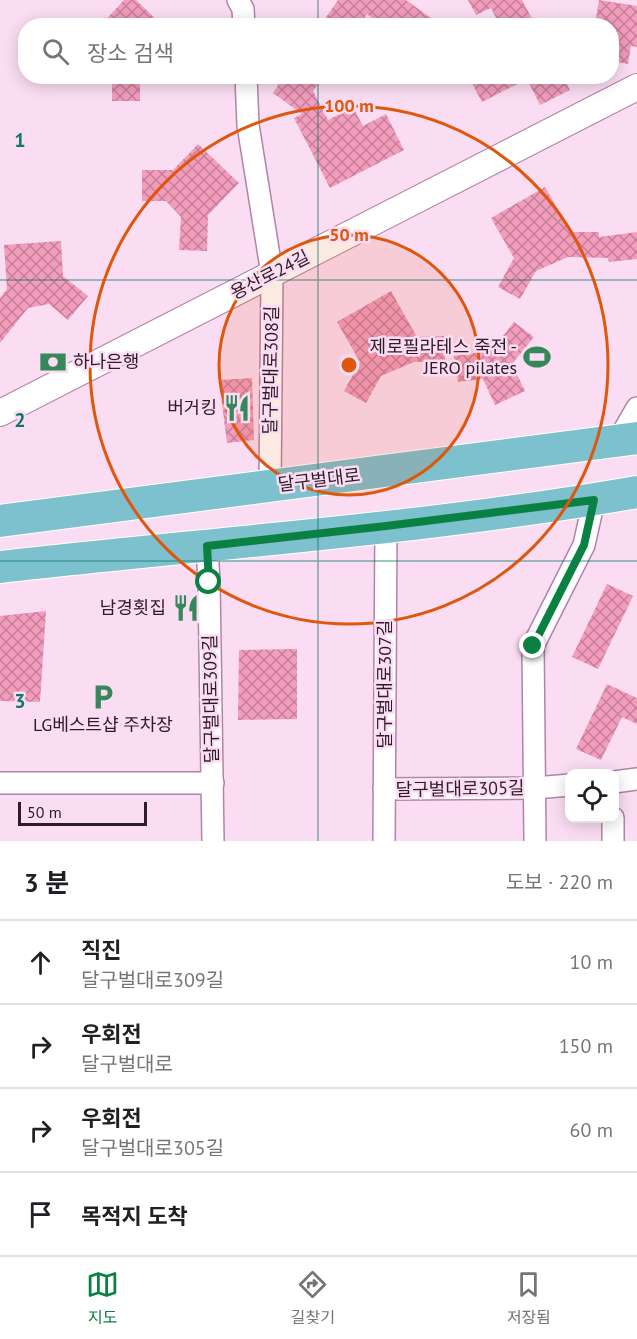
<!DOCTYPE html>
<html lang="ko">
<head>
<meta charset="utf-8">
<style>
	:root { --surface:#fff; --page:#f2f2f2; --text:#202124; --muted:#757577; --line:#e0e0e0; --accent:#0b8043 }
	body { margin:0; font-family:"PT Sans","Noto Sans KR",sans-serif; background:var(--page); color:var(--text) }
	.controls { position:absolute; right:18px; bottom:18px; display:grid; overflow:hidden; border-radius:12px; box-shadow:0 3px 15px #0003 }
	.controls button { width:54px; height:54px; display:grid; place-items:center; padding:0; border:0; border-bottom:2px solid var(--line); background:var(--surface); color:var(--text); font:30px sans-serif }
	.scale { position:absolute; left:18px; bottom:15px; width:129px; box-sizing:border-box; padding-left:6px; border:3px solid #2e1c29; border-top:0; font-size:16px; line-height:21px; white-space:nowrap; color:#2e1c29; -webkit-text-stroke:4px #fbddf3; paint-order:stroke }
	.stop { position:absolute; width:18px; height:18px; margin:-14px; border:4px solid #0b8043; border-radius:50%; background:#fff }
	.stop.end { background:#0b8043; border-color:#fff; box-shadow:0 2px 6px #0008 }
	.list { margin:0; padding:0; list-style:none }
	h2 { display:flex; justify-content:space-between; align-items:center; height:78px; margin:0; padding:0 24px; font-size:26px }
	h2 small { font-size:20px; font-weight:400; color:var(--muted) }
	.list li { display:grid; grid-template-columns:39px 1fr auto; gap:18px; align-items:center; box-sizing:border-box; height:84px; padding:0 24px; border-top:2px solid var(--line) }
	.list b { display:block; font-size:22px; white-space:nowrap }
	.list p { margin:0; font-size:20px; white-space:nowrap; color:var(--muted) }
	.list em { font-size:20px; font-style:normal; color:var(--muted) }
	.icon { flex:none; width:33px; height:33px; fill:none; stroke:currentColor; stroke-width:2; stroke-linecap:round; stroke-linejoin:round }
	.map { position:relative; flex:none; width:637px; height:841px; overflow:hidden }
	.search { position:absolute; background:var(--surface); box-shadow:0 3px 15px #0003; left:18px; right:18px; top:18px; height:66px; display:flex; align-items:center; gap:15px; box-sizing:border-box; padding:0 21px; border-radius:24px; color:var(--muted); font-size:22px }
	.sheet { height:414px; background:var(--surface) }
	nav { display:flex; justify-content:space-around; align-items:center; box-sizing:border-box; height:84px; border-top:2px solid var(--line); background:var(--surface); font-size:16px; color:var(--muted) }
	nav a { display:grid; justify-items:center; gap:3px }
	nav .on { color:var(--accent) }
	.map>svg:first-child { display:block }
	.building { fill:url(#building-cross-hatch) }
	.lines { fill:none; stroke-linecap:round; stroke-linejoin:round }
	.minor-casing { stroke:#b184a6; stroke-width:24 }
	.tertiary-casing { stroke:#b184a6; stroke-width:28 }
	.primary-casing { stroke:#fff; stroke-width:34 }
	.minor { stroke:#fff; stroke-width:21 }
	.tertiary { stroke:#fff; stroke-width:26 }
	.primary { stroke:#7dc0ce; stroke-width:32 }
	.route { stroke:#0b8043; stroke-width:8 }
	.grid { fill:none; stroke:#0f766e; stroke-width:1.5; stroke-opacity:0.55 }
	.ring { fill:none; stroke:#df560d; stroke-width:3 }
	.labels { text-anchor:middle; stroke-width:5; stroke-linejoin:round; paint-order:stroke }
	.street-label { font-size:18px; fill:#2e1c29; stroke:#fbddf3 }
	.poi-label { font-size:18px; fill:#2e1c29; stroke:#fbddf3; text-anchor:end }
	.grid-label { font-size:20px; text-anchor:middle; font-weight:bold; fill:#0f766e; stroke:#fbddf3; stroke-width:5; stroke-linejoin:round; paint-order:stroke }
	.centre { fill:#df560d; stroke:#fbddf3; stroke-width:3 }
	.ring-label { font-size:18px; text-anchor:middle; font-weight:bold; fill:#df560d; stroke:#fbddf3; stroke-width:5; stroke-linejoin:round; paint-order:stroke }
</style>
</head>
<body>
<div class="map">
<svg width="637" height="841" viewBox="0 0 637 841">
	<defs>
		<pattern id="building-cross-hatch" width="8" height="8" patternUnits="userSpaceOnUse" patternTransform="scale(1.5)"><rect width="8" height="8" fill="#f39dbd"/><path d="M0 0l8 8M0 8l8-8" fill="none" stroke="#c57f9a"/></pattern>
	</defs>
	<rect width="100%" height="100%" fill="#fbddf3"/>
	<g class="building">
		<path d="M 124,0 L 136,0 L 163,26 L 100,26 Z"/>
		<path d="M 338,0 L 406,0 L 442,26 L 383,26 L 367,14 L 360,26 L 320,26 Z"/>
		<path d="M 468,0 L 522,0 L 536,26 L 500,26 L 491,8 L 476,15 Z"/>
		<path d="M 599,0 L 637,6 L 637,47 L 631,46 L 628,64 L 612,61 L 612,26 L 595,24 Z"/>
		<rect x="112" y="76" width="28" height="25"/>
		<path d="M 284,76 L 324,76 L 313,91 L 328,120 L 353,107 L 363,126 L 386,114 L 404,150 L 330,188 L 294,118 L 302,114 L 273,93 Z"/>
		<path d="M 468,76 L 563,76 L 570,90 L 540,105 L 527,79 L 482,102 Z"/>
		<path d="M 198,144 L 239,183 L 208,215 L 207,251 L 179,250 L 181,217 L 166,201 L 142,201 L 142,170 L 173,170 Z"/>
		<path d="M 545,187 L 571,232 L 599,232 L 599,237 L 637,232 L 637,259 L 609,262 L 608,258 L 568,257 L 536,271 L 520,299 L 498,287 L 514,258 L 491,218 Z"/>
		<path d="M 61,241 L 63,276 L 88,296 L 68,320 L 49,304 L 28,308 L 0,343 L 0,298 L 7,289 L 4,245 Z"/>
		<path d="M 391,291 L 417,337 L 444,336 L 445,361 L 414,362 L 381,376 L 366,403 L 344,391 L 360,362 L 337,322 Z"/>
		<path d="M 514,322 L 534,337 L 512,364 L 525,391 L 495,405 L 483,379 L 458,382 L 454,356 L 491,351 Z"/>
		<path d="M 252,378 L 254,440 L 227,443 L 219,380 Z"/>
		<path d="M 607,584 L 633,596 L 598,669 L 572,657 Z"/>
		<path d="M 46,611 L 40,702 L 0,701 L 0,616 Z"/>
		<path d="M 297,649 L 297,719 L 238,720 L 239,650 Z"/>
		<path d="M 607,684 L 637,698 L 637,724 L 622,717 L 601,760 L 576,749 Z"/>
	</g>
	<g class="lines">
		<defs>
			<g id="minor">
				<path d="M 238,0 L 243,9 L 244,26"/>
				<path d="M 246,76 L 248,125 L 272,274 L 270,486"/>
				<path d="M 618,441 L 637,408"/>
				<path d="M 207,546 L 209,582 L 213,841"/>
				<path d="M 614,782 L 637,779"/>
				<path d="M 0,783 L 213,783"/>
				<path d="M 384,789 L 535,788 L 570,785"/>
				<path d="M 613,818 L 613,841"/>
				<path d="M 384,841 L 386,526"/>
				<path d="M 535,841 L 533,646 L 584,545 L 594,500"/>
			</g>
			<path id="tertiary" d="M 0,413 L 637,87"/>
			<g id="primary">
				<path d="M 0,521 L 637,438"/>
				<path d="M 0,567 C 212,543 426,529 637,492"/>
			</g>
		</defs>
		<use href="#minor" class="minor-casing"/>
		<use href="#tertiary" class="tertiary-casing"/>
		<use href="#primary" class="primary-casing"/>
		<use href="#minor" class="minor"/>
		<use href="#tertiary" class="tertiary"/>
		<use href="#primary" class="primary"/>
	</g>
	<g class="lines">
		<path class="route" d="M 209,582 L 207,546 L 386,526 L 594,500 L 584,545 L 533,646"/>
	</g>
	<path class="grid" d="M 318,0 L 318,26M 318,76 L 318,841M 0,280 L 637,280M 0,561 L 637,561"/>
	<circle cx="349" cy="365" r="130" fill="#df560d" fill-opacity=".12"/>
	<g class="ring">
		<circle cx="349" cy="365" r="130"/>
		<circle cx="349" cy="365" r="259"/>
	</g>
	<defs>
		<symbol id="stadium-bare" viewBox="-9 -9 18 18"><path d="M0-5a6.5 5 0 1 0 0 10a6.5 5 0 1 0 0-10ZM-3.5-1.8h7v3.6h-7Z" fill="#36885a" stroke="#fbddf3" stroke-width="2.5" paint-order="stroke"/></symbol>
		<symbol id="bank-bare" viewBox="-9 -9 18 18"><path d="M-6-4H6V4H-6ZM0-2.3a2.3 2.3 0 1 0 0 4.6a2.3 2.3 0 1 0 0-4.6Z" fill="#36885a" stroke="#fbddf3" stroke-width="2.5" paint-order="stroke"/></symbol>
		<symbol id="restaurant-bare" viewBox="-9 -9 18 18"><path d="M-5-6h1v4h1v-4h1v4h1v-4h1v5L-1.5 .5V6h-2V.5L-5-1ZM5-6V6H3V1.5H1.5Q1.5-4 5-6Z" fill="#36885a" stroke="#fbddf3" stroke-width="2.5" paint-order="stroke"/></symbol>
		<symbol id="parking-bare" viewBox="-9 -9 18 18"><path d="M-3.5-5.5H1a3.5 3.5 0 0 1 0 7H-1V5.5H-3.5ZM-1-3.4V-.6H.8a1.4 1.4 0 0 0 0-2.8Z" fill="#36885a" stroke="#fbddf3" stroke-width="2.5" paint-order="stroke"/></symbol>
	</defs>
	<g fill-rule="evenodd">
		<use href="#stadium-bare" x="518" y="338" width="38" height="38"/>
		<use href="#bank-bare" x="34" y="343" width="38" height="38"/>
		<use href="#restaurant-bare" x="218" y="389" width="38" height="38"/>
		<use href="#restaurant-bare" x="167" y="589" width="38" height="38"/>
		<use href="#parking-bare" x="84" y="678" width="38" height="38"/>
	</g>
	<g class="labels">
		<g class="street-label">
			<text transform="translate(270 275) rotate(-27)" y="6">용산로24길</text>
			<text transform="translate(271 370) rotate(-89)" y="6">달구벌대로308길</text>
			<text transform="translate(319 480) rotate(-7)" y="6">달구벌대로</text>
			<text transform="translate(385 684) rotate(-90)" y="6">달구벌대로307길</text>
			<text transform="translate(211 699) rotate(-91)" y="6">달구벌대로309길</text>
			<text transform="translate(460 789) rotate(-1)" y="6">달구벌대로305길</text>
		</g>
		<g class="poi-label">
			<text x="517" y="353">제로필라테스 죽전 -<tspan x="517" dy="21">JERO pilates</tspan></text>
			<text x="73" y="368" text-anchor="start">하나은행</text>
			<text x="217" y="414">버거킹</text>
			<text x="166" y="614">남경횟집</text>
			<text x="103" y="731" text-anchor="middle">LG베스트샵 주차장</text>
		</g>
	</g>
	<g class="grid-label">
		<text x="20" y="147">1</text>
		<text x="20" y="427">2</text>
		<text x="20" y="708">3</text>
	</g>
	<circle cx="349" cy="365" r="9" class="centre"/>
	<g class="ring-label">
		<text x="349" y="112">100 m</text>
		<text x="349" y="241">50 m</text>
	</g>
</svg>
<div class="controls">
<button><svg class="icon" aria-label="locate" viewBox="0 0 24 24"><circle cx="12" cy="12" r="6"/><path d="M12 2v4M12 18v4M2 12h4M18 12h4"/></svg></button>
</div>
<div class="scale">50 m</div>
<div class="stop" style="left:209px;top:582px"></div>
<div class="stop end" style="left:533px;top:646px"></div>
<div class="search"><svg class="icon" aria-label="search" viewBox="0 0 24 24"><circle cx="10" cy="10" r="6"/><path d="M15 15l6 6"/></svg>장소 검색</div>
</div>
<section class="sheet">
<h2>3 분<small>도보 · 220 m</small></h2>
<ul class="list">
<li><svg class="icon" aria-label="ahead" viewBox="0 0 24 24"><path d="M12 20V5M6 11l6-6 6 6"/></svg><div><b>직진</b><p>달구벌대로309길</p></div><em>10 m</em></li>
<li><svg class="icon" aria-label="right" viewBox="0 0 24 24"><path d="M7 20v-9h11M14 6l5 5-5 5"/></svg><div><b>우회전</b><p>달구벌대로</p></div><em>150 m</em></li>
<li><svg class="icon" aria-label="right" viewBox="0 0 24 24"><path d="M7 20v-9h11M14 6l5 5-5 5"/></svg><div><b>우회전</b><p>달구벌대로305길</p></div><em>60 m</em></li>
<li><svg class="icon" aria-label="arrive" viewBox="0 0 24 24"><path d="M6 21V4h12l-3 4 3 4H6"/></svg><div><b>목적지 도착</b></div></li>
</ul>
</section>
<nav>
<a class="on"><svg class="icon" aria-label="map" viewBox="0 0 24 24"><path d="M3 6l6-2 6 2 6-2v14l-6 2-6-2-6 2zM9 4v14M15 6v14"/></svg>지도</a>
<a><svg class="icon" aria-label="directions" viewBox="0 0 24 24"><path d="M12 3l9 9-9 9-9-9zM9 14v-3h6M13 9l2 2-2 2"/></svg>길찾기</a>
<a><svg class="icon" aria-label="saved" viewBox="0 0 24 24"><path d="M7 4h10v16l-5-4-5 4z"/></svg>저장됨</a>
</nav>
</body>
</html>
